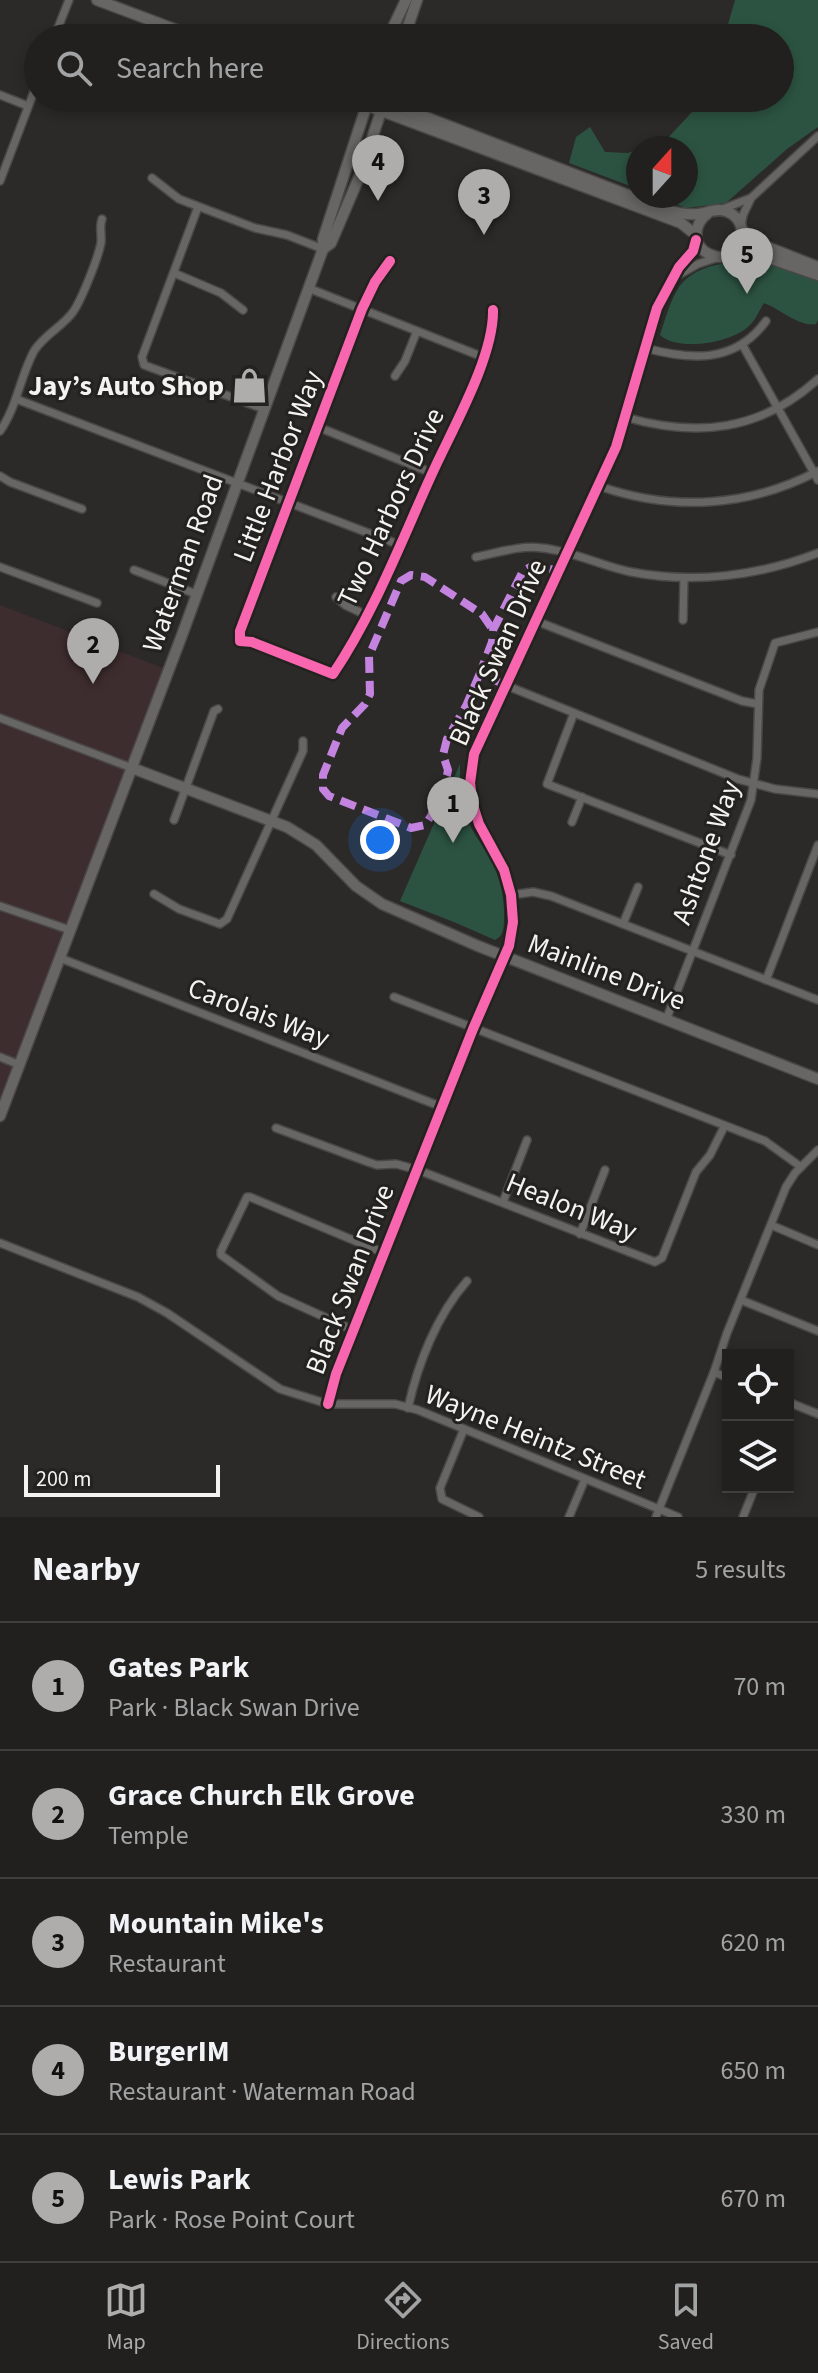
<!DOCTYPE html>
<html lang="en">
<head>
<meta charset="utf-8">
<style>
	:root { --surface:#21201e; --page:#2d2d2b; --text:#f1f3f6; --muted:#a2a3a4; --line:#3e3e3c; --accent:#aeadab }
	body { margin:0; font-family:"Source Sans 3",sans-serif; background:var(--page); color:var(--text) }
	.controls { position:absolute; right:24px; bottom:24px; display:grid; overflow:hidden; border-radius:0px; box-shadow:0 4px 12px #0003 }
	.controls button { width:72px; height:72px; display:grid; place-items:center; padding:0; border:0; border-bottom:2px solid var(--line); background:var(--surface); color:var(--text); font:40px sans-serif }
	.compass { position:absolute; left:626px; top:136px; width:72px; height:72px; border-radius:50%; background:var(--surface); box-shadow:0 4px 12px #0003; rotate:21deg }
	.scale { position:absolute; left:24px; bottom:20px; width:196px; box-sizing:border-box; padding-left:8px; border:4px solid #f4f3f1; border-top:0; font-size:22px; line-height:28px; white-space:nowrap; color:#f4f3f1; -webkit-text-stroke:6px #23221e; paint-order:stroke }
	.you { position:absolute; left:380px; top:840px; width:28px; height:28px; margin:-20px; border:6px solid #fff; border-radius:50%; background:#1a73e8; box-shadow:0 0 0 12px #1a73e833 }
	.badge { display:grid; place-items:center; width:52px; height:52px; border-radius:50%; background:var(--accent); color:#111; font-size:26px; font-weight:700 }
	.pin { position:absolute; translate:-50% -66px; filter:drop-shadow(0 2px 4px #0008) }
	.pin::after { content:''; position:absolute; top:42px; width:28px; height:24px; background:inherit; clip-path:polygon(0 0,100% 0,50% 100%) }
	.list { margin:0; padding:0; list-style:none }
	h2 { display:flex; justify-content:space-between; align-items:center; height:104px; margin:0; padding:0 32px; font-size:34px }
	h2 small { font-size:26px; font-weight:400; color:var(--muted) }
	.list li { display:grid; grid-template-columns:52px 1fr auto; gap:24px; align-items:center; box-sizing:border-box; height:128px; padding:0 32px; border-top:2px solid var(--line) }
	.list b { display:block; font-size:30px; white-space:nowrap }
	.list p { margin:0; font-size:26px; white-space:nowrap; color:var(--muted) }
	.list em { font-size:26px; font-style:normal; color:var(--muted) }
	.icon { flex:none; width:44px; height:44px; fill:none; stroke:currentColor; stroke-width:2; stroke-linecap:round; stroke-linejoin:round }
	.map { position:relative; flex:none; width:818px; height:1517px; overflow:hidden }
	.search { position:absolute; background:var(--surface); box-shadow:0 4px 12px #0003; left:24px; right:24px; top:24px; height:88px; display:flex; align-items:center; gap:20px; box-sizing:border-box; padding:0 28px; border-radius:44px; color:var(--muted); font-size:30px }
	.sheet { height:744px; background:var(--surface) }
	nav { display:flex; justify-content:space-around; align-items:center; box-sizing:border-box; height:112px; border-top:2px solid var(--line); background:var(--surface); font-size:22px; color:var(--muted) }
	nav a { display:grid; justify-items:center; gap:4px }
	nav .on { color:var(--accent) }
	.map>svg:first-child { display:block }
	.industrial { fill:#3e2d2e }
	.green { fill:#2c5341 }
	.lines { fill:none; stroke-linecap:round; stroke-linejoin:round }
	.street-casing { stroke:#494847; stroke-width:10 }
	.secondary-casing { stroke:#494847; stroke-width:13 }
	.street { stroke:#676664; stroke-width:7 }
	.secondary { stroke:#676664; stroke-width:10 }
	.quiet { stroke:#c483df; stroke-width:8; stroke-dasharray:16 8; stroke-linecap:butt }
	.cycleway-casing { stroke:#23221e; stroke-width:15 }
	.cycleway { stroke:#f766af; stroke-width:10 }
	.labels { text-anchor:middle; stroke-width:6; stroke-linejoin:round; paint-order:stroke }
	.poi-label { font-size:28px; font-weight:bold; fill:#f4f3f1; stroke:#23221e; text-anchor:end }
	.street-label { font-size:28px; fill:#f4f3f1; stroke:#23221e }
</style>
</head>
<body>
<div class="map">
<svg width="818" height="1517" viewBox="0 0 818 1517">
	<rect width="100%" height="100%" fill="#2c2a28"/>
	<path class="industrial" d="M 0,605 L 168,670 L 0,1116 Z"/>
	<g class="green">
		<path d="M 735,0 L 818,0 L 818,127 L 787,149 L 726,203 L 686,208 L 655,196 L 686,196 L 686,148 L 643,148 L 665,141 L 705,98 L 780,98 L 780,38 L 724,38 Z"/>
		<path d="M 590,127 L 605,152 L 628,153 L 638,150 L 638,189 L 569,163 L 576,137 Z"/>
		<path d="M 761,260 L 818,280 L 818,320 L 816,324 C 798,327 781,309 764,303 C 760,309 756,319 750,325 C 733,343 678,352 660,335 C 665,320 670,301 679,287 C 696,263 734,261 761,260 Z"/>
		<path d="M 460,764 C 460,781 460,798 465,814 C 470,829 479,840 487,853 C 499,873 505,895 504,919 C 504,929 503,936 495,940 L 454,922 L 400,901 Z"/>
	</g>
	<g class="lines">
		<defs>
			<g id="street">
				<path d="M 54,38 L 69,0"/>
				<path d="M 0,95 L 28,106"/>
				<path d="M 152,178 L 179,199 L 255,228 L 287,235 L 323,249"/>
				<path d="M 0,181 L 38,81"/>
				<path d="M 198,207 L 142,357 L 144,365 L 264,409"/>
				<path d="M 720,210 L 751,198"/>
				<path d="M 741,226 L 743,215 L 751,198 L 818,136"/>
				<path d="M 390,261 L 375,282 L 362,309 L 240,631 L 240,641 L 252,642 L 333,674 C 374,613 401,542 431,476 C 451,431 494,358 493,310"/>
				<path d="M 174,273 L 221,293 L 243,310"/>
				<path d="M 675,277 L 698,264 L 716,258"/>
				<path d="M 308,288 L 483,357"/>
				<path d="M 742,344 L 818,480"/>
				<path d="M 645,348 C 690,360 735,364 766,321"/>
				<path d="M 395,376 L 405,361 L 417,331"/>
				<path d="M 16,399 L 400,545"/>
				<path d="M 625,417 C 697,438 761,431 818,379"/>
				<path d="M 318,427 L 432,473"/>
				<path d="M 0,431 C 17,407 20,377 34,351 C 44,335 62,327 73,312 C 82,299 98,258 101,243 C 102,234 99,227 102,219"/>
				<path d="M 0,476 L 10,482 L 82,509"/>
				<path d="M 599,486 C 673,512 749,507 818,471"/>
				<path d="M 476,557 C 498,553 519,545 542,548 C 573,551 601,566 631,572 C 694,584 759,576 818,553"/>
				<path d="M 0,567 L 97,603"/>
				<path d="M 134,570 L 196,594"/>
				<path d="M 336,597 L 345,605 L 366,615"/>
				<path d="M 683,620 L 684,578"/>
				<path d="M 536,621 L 742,701 L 758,704"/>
				<path d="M 505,685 L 738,779 L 775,789 L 818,794"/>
				<path d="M 574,713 L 547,784 L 731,855"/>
				<path d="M 0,718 L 132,768"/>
				<path d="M 174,820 L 214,711 L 218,709"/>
				<path d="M 572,822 L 582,797"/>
				<path d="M 154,894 L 179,909 L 220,924 L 227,919 L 303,751 L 303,741"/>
				<path d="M 511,895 L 533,892 L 551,896 L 818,1000"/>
				<path d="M 0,906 L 70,930"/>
				<path d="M 623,924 L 638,887"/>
				<path d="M 60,958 L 442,1107"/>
				<path d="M 766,980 L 818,845"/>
				<path d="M 394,997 L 765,1141 L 801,1167"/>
				<path d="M 666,1020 L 751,800 L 757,758 L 759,690 L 775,643 L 818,632"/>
				<path d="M 0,1057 L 20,1065"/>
				<path d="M 276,1128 L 368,1162 L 377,1165 L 396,1164 L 418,1170 L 655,1262 L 662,1258 L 696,1172 L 710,1155 L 724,1127"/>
				<path d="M 503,1202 L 527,1140"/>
				<path d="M 771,1225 L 818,1245"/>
				<path d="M 580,1234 L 605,1170"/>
				<path d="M 0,1243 L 138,1297 L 167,1313 L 280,1389 L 328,1404 L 395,1404 L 418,1410 L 659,1509 L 714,1372"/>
				<path d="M 741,1300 L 818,1331"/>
				<path d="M 353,1330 L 278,1296 L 221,1255 L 221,1251 L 247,1197 L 250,1197 L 384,1253"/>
				<path d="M 728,1378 L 714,1372 L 727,1333 L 786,1187 L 795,1173 L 818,1150"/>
				<path d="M 788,1402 L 818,1414"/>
				<path d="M 328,1404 L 336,1374 L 473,1029 L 509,946 L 513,922 L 511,895 L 504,870 L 479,824 L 473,805 L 470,783 L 474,754 L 616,447 L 657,308 L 679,267 L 693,251 L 696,240"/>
				<path d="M 408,1408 C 418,1363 437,1315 467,1281"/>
				<path d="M 464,1429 L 440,1488 L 442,1499 L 479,1517"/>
				<path d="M 569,1517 L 585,1479"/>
				<path d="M 656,1517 L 659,1509 L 678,1517"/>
				<path d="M 743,1517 L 755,1487"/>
			</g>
			<g id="secondary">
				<path d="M 97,0 L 198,38"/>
				<path d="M 388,38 L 406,0"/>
				<path d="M 404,38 L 417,0"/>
				<path d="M 347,98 L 681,223 L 696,235"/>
				<path d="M 376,98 L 667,210 C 677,213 687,215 698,214 C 708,213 718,207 728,212 C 754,223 740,264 714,256 C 691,249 692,225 708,213"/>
				<path d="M 742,230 L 757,243 L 818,267"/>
				<path d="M 323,249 L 331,243 L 360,175 L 383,105"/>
				<path d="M 731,253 L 754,253 L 818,275"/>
				<path d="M 132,768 L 287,827 L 316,845 L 356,886 L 382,904 L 478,946 L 818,1079"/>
				<path d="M 0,1116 L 182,635 L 323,249 L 323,239 L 369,98"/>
			</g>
		</defs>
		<use href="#street" class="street-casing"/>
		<use href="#secondary" class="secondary-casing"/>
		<use href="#street" class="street"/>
		<use href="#secondary" class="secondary"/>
		<g class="quiet">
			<path d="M 480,673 L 466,706 L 447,739 L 443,755 L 448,770 L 447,775 L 431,816 L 425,825 L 411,828 L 329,796 L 323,789 L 323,775 L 342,728 L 365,704 L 370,694 L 369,656 L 401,581 L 411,575 L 425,577 L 482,614 L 493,630"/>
			<path d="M 505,685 L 480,673 L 492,642 L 493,630 L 523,571 L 534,565 L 559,571"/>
		</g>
		<defs>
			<g id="cycleway">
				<path d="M 390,261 L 375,282 L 362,309 L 240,631 L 240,641 L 252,642 L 333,674 C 374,613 401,542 431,476 C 451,431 494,358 493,310"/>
				<path d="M 328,1404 L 336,1374 L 473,1029 L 509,946 L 513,922 L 511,895 L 504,870 L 479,824 L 473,805 L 470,783 L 474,754 L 616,447 L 657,308 L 679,267 L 693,251 L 696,240"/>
			</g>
		</defs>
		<use href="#cycleway" class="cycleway-casing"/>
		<use href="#cycleway" class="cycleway"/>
	</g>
	<defs>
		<symbol id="shop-bare" viewBox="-9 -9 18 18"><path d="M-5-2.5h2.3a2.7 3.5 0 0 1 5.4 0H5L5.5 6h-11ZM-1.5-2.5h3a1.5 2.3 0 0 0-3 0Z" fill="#aeadab" stroke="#23221e" stroke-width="2.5" paint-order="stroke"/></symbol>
	</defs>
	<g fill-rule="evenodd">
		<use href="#shop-bare" x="224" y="360" width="51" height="51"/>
	</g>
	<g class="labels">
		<g class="poi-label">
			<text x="224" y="395">Jay’s Auto Shop</text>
		</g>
		<g class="street-label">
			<text transform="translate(277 466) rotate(-69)" y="10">Little Harbor Way</text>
			<text transform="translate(390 507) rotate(-65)" y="10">Two Harbors Drive</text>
			<text transform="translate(182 563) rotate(-70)" y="10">Waterman Road</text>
			<text transform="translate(497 652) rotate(-66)" y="10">Black Swan Drive</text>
			<text transform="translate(705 852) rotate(-70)" y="10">Ashtone Way</text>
			<text transform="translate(607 971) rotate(21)" y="10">Mainline Drive</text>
			<text transform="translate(259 1012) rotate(21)" y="10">Carolais Way</text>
			<text transform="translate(572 1206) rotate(22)" y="10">Healon Way</text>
			<text transform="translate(349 1279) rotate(-69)" y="10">Black Swan Drive</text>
			<text transform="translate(536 1436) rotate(22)" y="10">Wayne Heintz Street</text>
		</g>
	</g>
</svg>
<div class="controls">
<button><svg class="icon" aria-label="locate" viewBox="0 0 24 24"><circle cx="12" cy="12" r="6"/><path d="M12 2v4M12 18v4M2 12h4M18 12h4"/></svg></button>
<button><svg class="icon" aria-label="layers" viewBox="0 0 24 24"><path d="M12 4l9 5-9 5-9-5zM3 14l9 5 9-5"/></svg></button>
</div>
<svg class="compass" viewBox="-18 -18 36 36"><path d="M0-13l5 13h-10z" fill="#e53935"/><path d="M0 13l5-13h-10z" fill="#a2a3a4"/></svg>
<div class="scale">200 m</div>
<div class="you"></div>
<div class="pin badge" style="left:453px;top:843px">1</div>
<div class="pin badge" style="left:93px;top:684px">2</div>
<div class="pin badge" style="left:484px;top:235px">3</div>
<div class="pin badge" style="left:378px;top:201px">4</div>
<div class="pin badge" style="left:747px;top:294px">5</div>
<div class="search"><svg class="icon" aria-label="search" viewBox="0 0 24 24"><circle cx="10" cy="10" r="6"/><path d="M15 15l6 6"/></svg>Search here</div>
</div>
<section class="sheet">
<h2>Nearby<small>5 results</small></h2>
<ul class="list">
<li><span class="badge">1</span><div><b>Gates Park</b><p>Park · Black Swan Drive</p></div><em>70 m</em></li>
<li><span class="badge">2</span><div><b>Grace Church Elk Grove</b><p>Temple</p></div><em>330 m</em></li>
<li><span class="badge">3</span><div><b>Mountain Mike's</b><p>Restaurant</p></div><em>620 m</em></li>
<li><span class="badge">4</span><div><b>BurgerIM</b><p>Restaurant · Waterman Road</p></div><em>650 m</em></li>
<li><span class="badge">5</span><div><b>Lewis Park</b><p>Park · Rose Point Court</p></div><em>670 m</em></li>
</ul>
</section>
<nav>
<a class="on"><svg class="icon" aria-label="map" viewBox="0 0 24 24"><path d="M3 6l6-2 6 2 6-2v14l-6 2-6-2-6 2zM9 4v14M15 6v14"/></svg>Map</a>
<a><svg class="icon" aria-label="directions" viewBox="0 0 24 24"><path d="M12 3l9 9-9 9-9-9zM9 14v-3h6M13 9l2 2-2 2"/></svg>Directions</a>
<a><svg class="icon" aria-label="saved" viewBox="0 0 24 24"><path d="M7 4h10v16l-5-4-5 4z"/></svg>Saved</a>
</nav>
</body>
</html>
